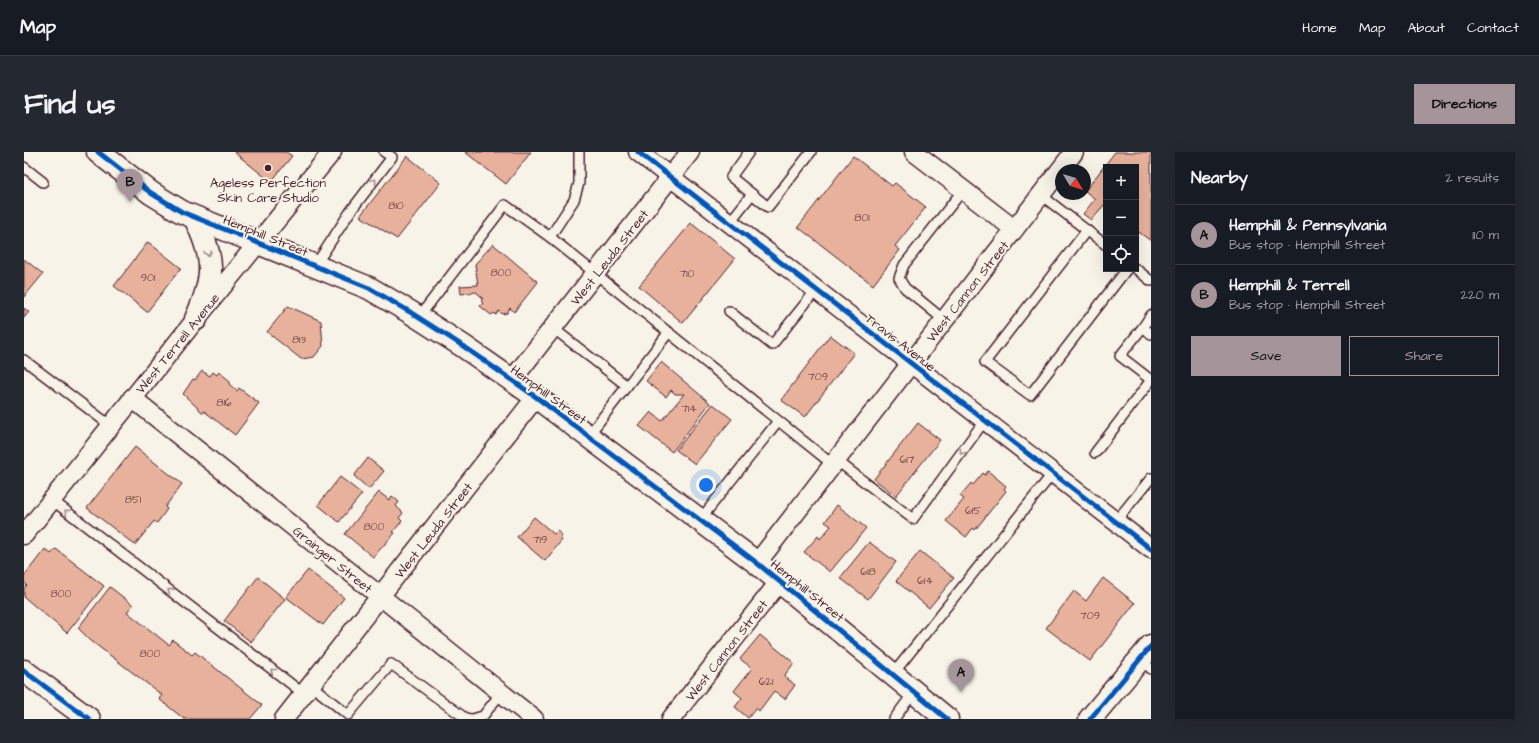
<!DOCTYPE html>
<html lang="en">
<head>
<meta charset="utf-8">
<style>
	:root { --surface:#171b24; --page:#242831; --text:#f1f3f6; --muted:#9ea1a6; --line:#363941; --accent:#a6949b }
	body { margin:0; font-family:"Architects Daughter",sans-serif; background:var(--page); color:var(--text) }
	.controls { position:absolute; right:12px; top:12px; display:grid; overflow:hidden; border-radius:0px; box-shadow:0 4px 16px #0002 }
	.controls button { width:36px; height:36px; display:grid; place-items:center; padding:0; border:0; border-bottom:1px solid var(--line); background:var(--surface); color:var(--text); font:20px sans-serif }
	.compass { position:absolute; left:1031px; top:12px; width:36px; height:36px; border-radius:50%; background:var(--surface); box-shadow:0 4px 16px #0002; rotate:128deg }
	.you { position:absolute; left:682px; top:333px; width:14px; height:14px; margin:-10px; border:3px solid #fff; border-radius:50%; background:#1a73e8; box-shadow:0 0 0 6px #1a73e833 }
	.badge { display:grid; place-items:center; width:26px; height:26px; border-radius:50%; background:var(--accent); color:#111; font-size:13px; font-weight:700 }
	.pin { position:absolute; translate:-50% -33px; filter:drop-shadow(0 1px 2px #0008) }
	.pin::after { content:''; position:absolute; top:21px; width:14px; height:12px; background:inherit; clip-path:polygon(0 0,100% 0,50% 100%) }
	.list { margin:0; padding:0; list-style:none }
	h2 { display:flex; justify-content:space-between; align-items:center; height:52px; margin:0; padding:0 16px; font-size:17px }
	h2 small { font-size:13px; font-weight:400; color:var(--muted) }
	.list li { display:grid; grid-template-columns:26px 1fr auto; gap:12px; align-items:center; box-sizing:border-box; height:60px; padding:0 16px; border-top:1px solid var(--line) }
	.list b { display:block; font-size:15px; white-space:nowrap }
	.list p { margin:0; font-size:13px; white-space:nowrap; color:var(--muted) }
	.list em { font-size:13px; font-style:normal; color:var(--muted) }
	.actions { display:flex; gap:8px; padding:12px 16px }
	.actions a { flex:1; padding:9px 0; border:1px solid var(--accent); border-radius:0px; text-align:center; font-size:14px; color:var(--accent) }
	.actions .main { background:var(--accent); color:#111 }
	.icon { flex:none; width:22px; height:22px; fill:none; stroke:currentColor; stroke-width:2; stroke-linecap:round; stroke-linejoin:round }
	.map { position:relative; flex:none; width:1127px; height:567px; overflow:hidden; border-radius:0px }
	header { display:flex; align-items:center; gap:24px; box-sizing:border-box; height:56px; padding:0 20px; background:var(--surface); border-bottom:1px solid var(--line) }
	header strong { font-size:19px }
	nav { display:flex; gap:22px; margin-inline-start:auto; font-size:14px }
	.intro { display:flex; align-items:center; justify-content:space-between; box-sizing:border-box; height:96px; padding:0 24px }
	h1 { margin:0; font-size:28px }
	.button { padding:10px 18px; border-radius:0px; background:var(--accent); color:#111; font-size:14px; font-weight:700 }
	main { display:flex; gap:24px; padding:0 24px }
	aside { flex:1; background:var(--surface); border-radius:0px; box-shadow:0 4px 16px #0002 }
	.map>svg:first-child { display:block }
	.building { fill:#e7b19c; stroke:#4a1f2b }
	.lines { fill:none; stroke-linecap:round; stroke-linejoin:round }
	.lane-casing { stroke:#4a1f2b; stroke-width:12 }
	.street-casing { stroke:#4a1f2b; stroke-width:21 }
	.secondary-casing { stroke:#4a1f2b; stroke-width:25 }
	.lane { stroke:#f7f3e8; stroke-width:9 }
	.street { stroke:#f7f3e8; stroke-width:18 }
	.secondary { stroke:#f7f3e8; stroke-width:22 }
	.cycleway-casing { stroke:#f7f3e8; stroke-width:8 }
	.cycleway { stroke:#0057b8; stroke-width:5 }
	.oneway { stroke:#a0898a }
	.poi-dot { fill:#4a1f2b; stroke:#f7f3e8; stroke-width:1.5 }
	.labels { text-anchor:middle; stroke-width:4; stroke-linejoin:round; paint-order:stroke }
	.number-label { font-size:11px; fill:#714447 }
	.poi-label { font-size:13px; fill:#4a1f2b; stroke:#f7f3e8 }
	.street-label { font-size:13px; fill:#4a1f2b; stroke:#f7f3e8 }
</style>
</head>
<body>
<header>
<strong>Map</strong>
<nav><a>Home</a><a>Map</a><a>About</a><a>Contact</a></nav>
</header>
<div class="intro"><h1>Find us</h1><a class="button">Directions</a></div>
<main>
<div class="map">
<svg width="1127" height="567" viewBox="0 0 1127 567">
	<rect width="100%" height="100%" fill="#f7f3e8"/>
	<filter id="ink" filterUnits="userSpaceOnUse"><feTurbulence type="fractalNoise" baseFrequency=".025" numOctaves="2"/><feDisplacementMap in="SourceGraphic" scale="8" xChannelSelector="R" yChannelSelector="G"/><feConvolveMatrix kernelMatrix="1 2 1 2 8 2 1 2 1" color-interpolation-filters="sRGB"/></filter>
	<g filter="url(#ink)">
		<g class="building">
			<path d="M 210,0 L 262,0 L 268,4 L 247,30 Z"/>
			<path d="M 441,0 L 507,0 L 482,32 Z"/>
			<path d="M 1091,0 L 1127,0 L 1127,89 L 1112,78 L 1112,15 L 1082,15 L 1082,54 L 1080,53 L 1067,68 L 1059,62 L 1071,47 L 1061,39 Z"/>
			<path d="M 383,4 L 417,31 L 373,87 L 336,64 Z"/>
			<path d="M 829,4 L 868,34 L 871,31 L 902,55 L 871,94 L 876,98 L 849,133 L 774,75 Z"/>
			<path d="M 667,71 L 711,107 L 659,171 L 615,134 Z"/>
			<path d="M 124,90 L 157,116 L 123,160 L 90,134 Z"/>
			<path d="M 469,92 L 514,130 L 490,160 L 486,156 L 483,161 L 478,162 L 475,159 L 472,163 L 470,161 L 467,163 L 456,154 L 459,151 L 457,149 L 459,146 L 452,140 L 437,142 L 436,134 L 454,133 L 451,112 Z"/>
			<path d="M 0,107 L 19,122 L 0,145 Z"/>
			<path d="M 264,154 L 297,169 L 299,194 L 290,205 L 277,207 L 243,180 Z"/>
			<path d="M 0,156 L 5,160 L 0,166 Z"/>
			<path d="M 806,183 L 830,201 L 781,265 L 757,248 Z"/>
			<path d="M 637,210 L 686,251 L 648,300 L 615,274 L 627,260 L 638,269 L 660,242 L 651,242 L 647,238 L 642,245 L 622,229 Z"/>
			<path d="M 178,219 L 186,224 L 189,220 L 193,223 L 195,220 L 206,229 L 205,232 L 213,239 L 215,236 L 235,251 L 211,283 L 180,259 L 179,261 L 159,242 L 169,227 L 171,228 Z"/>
			<path d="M 689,252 L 708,267 L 671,312 L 652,298 Z"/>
			<path d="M 894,271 L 916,288 L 872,344 L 850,327 Z"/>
			<path d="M 111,295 L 158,332 L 141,355 L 143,357 L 141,360 L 133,371 L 130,369 L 111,393 L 63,356 Z"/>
			<path d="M 344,306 L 360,319 L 345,337 L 330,324 Z"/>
			<path d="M 964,319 L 982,334 L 980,337 L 982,339 L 951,378 L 949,376 L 942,385 L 922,369 L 940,347 L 936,344 L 947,331 L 949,333 L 959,321 L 961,323 Z"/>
			<path d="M 316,325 L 338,342 L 315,370 L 294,353 Z"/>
			<path d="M 355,340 L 365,348 L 368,344 L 375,350 L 372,354 L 379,361 L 375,366 L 378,369 L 369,380 L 371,381 L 349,405 L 321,382 Z"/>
			<path d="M 813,353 L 842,376 L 806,420 L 780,400 L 794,384 L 796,387 L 807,374 L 801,370 Z"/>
			<path d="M 510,365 L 530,382 L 533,379 L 538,383 L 536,386 L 538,388 L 521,409 L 493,385 Z"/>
			<path d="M 845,390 L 872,410 L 844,447 L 816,426 Z"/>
			<path d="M 21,397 L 27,402 L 32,397 L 80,434 L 43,481 L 0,445 L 0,437 L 3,433 L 0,430 L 0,424 Z"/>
			<path d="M 896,399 L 930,426 L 905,456 L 872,429 Z"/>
			<path d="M 284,418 L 320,446 L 299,473 L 262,445 Z"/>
			<path d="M 234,425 L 261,447 L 227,490 L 200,469 Z"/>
			<path d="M 1079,426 L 1111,451 L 1066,509 L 1022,476 L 1050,439 L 1062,449 Z"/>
			<path d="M 86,435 L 109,453 L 103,460 L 145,493 L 149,488 L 168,503 L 171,500 L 238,553 L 226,567 L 160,567 L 135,547 L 138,543 L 66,488 L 54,476 Z"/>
			<path d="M 736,483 L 770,511 L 760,524 L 771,533 L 761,547 L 750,539 L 735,559 L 732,556 L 724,566 L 711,555 L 718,546 L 710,539 L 728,516 L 716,507 Z"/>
		</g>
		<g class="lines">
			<defs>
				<g id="lane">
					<path d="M 555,0 L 555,31 L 550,48 L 526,85 L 808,312"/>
					<path d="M 725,0 L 707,25 L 728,42"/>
					<path d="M 0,15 L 19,30"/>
					<path d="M 1017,43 L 1082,93"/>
					<path d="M 705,71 L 728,42 L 744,55 L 787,0"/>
					<path d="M 1063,78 L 961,210 L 1006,243 L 1103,117"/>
					<path d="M 291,114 L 326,60 L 368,5 L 360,0"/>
					<path d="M 1112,117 L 1127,129"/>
					<path d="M 705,159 L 748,193 L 792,138"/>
					<path d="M 1127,163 L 1119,175 L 1127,182"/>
					<path d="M 395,165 L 481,53 L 526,85"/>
					<path d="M 920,168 L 881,136 L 875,126 L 880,113 L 939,38"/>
					<path d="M 1119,175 L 1096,204 L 1127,228"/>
					<path d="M 529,176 L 603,234"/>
					<path d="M 0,208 L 87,274"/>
					<path d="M 564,284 L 645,180"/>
					<path d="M 1071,301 L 1127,228"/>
					<path d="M 812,308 L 889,367 L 961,268"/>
					<path d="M 28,348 L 280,542"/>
					<path d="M 676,368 L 754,269"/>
					<path d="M 1092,369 L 1127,326"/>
					<path d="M 1116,507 L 1127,517"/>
					<path d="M 869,522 L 1029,321"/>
					<path d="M 287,533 L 324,563 L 367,512 L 441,566 L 446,567"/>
					<path d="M 448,567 L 459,564 L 477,541"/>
					<path d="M 870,567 L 890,540"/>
				</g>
				<g id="street">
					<path d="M 614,0 L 1127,397"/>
					<path d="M 890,0 L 990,77"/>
					<path d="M 488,228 L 666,0"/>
					<path d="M 108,246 L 510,567"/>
					<path d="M 0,383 L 172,167 L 308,0"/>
					<path d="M 733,411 L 1050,0"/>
					<path d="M 260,567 L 512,245"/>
					<path d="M 647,567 L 756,429"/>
				</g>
				<g id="secondary">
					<path d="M 74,0 L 127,41 L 158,60 L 345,136 L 386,160 L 439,194 L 512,245 L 733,411 L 923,567"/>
					<path d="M 171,66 C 191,107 191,125 172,167"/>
					<path d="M 0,519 L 65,567"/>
					<path d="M 1066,567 L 1127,494"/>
				</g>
			</defs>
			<use href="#lane" class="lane-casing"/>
			<use href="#street" class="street-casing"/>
			<use href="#secondary" class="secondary-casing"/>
			<use href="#lane" class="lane"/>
			<use href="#street" class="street"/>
			<use href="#secondary" class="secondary"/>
			<defs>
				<g id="cycleway">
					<path d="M 74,0 L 127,41 L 158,60 L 345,136 L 386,160 L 439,194 L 512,245 L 733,411 L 923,567"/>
					<path d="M 614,0 L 1127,397"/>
					<path d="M 0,519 L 65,567"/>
					<path d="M 1066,567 L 1127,494"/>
				</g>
			</defs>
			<use href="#cycleway" class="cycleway-casing"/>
			<use href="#cycleway" class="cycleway"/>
		</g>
		<defs><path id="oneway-chevron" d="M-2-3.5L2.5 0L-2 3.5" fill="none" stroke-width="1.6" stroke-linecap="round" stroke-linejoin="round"/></defs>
		<g class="oneway">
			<use href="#oneway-chevron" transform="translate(350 29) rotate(-53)"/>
			<use href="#oneway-chevron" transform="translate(184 102) rotate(80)"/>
			<use href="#oneway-chevron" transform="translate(938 300) rotate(126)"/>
			<use href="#oneway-chevron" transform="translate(43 360) rotate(-143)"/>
			<use href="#oneway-chevron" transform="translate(146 439) rotate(-142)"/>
			<use href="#oneway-chevron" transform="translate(249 519) rotate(-142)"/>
		</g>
	</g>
	<circle class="poi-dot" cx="244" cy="16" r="4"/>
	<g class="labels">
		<g class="number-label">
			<text x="372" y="57">810</text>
			<text x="838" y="69">801</text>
			<text x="477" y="124">800</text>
			<text x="663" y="125">710</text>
			<text x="124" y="129">901</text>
			<text x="275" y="191">813</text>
			<text x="794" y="228">709</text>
			<text x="200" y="254">816</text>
			<text x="665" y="260">714</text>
			<text x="883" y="311">617</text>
			<text x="109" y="351">851</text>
			<text x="949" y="362">615</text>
			<text x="350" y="378">800</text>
			<text x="516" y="391">719</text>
			<text x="844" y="423">618</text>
			<text x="901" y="432">614</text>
			<text x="37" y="445">800</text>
			<text x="1066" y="467">709</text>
			<text x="126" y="505">800</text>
			<text x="742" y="533">621</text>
		</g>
		<g class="poi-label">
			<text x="244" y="35">Ageless Perfection<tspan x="244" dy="15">Skin Care Studio</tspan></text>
		</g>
		<g class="street-label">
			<text transform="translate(242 83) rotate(22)" y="5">Hemphill Street</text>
			<text transform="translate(585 105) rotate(-52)" y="5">West Leuda Street</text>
			<text transform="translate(943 139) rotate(-52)" y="5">West Cannon Street</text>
			<text transform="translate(877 190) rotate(38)" y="5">Travis Avenue</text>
			<text transform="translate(153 191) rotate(-51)" y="5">West Terrell Avenue</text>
			<text transform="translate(525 242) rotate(36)" y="5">Hemphill Street</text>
			<text transform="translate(409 378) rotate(-52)" y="5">West Leuda Street</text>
			<text transform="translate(309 407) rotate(39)" y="5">Grainger Street</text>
			<text transform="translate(784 438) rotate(39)" y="5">Hemphill Street</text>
			<text transform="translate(702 498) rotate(-52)" y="5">West Cannon Street</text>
		</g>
	</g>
</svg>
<div class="controls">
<button>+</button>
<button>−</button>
<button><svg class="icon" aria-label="locate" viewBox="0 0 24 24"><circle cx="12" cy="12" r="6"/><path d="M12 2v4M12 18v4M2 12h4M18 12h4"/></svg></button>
</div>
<svg class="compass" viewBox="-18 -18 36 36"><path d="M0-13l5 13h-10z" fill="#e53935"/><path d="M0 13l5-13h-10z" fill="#9ea1a6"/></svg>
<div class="you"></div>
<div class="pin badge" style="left:937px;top:540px">A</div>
<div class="pin badge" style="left:106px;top:50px">B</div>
</div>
<aside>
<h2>Nearby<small>2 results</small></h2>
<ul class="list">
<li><span class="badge">A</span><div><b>Hemphill &amp; Pennsylvania</b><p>Bus stop · Hemphill Street</p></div><em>110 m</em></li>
<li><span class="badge">B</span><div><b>Hemphill &amp; Terrell</b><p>Bus stop · Hemphill Street</p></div><em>220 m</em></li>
</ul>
<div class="actions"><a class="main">Save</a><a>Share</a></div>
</aside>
</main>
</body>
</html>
